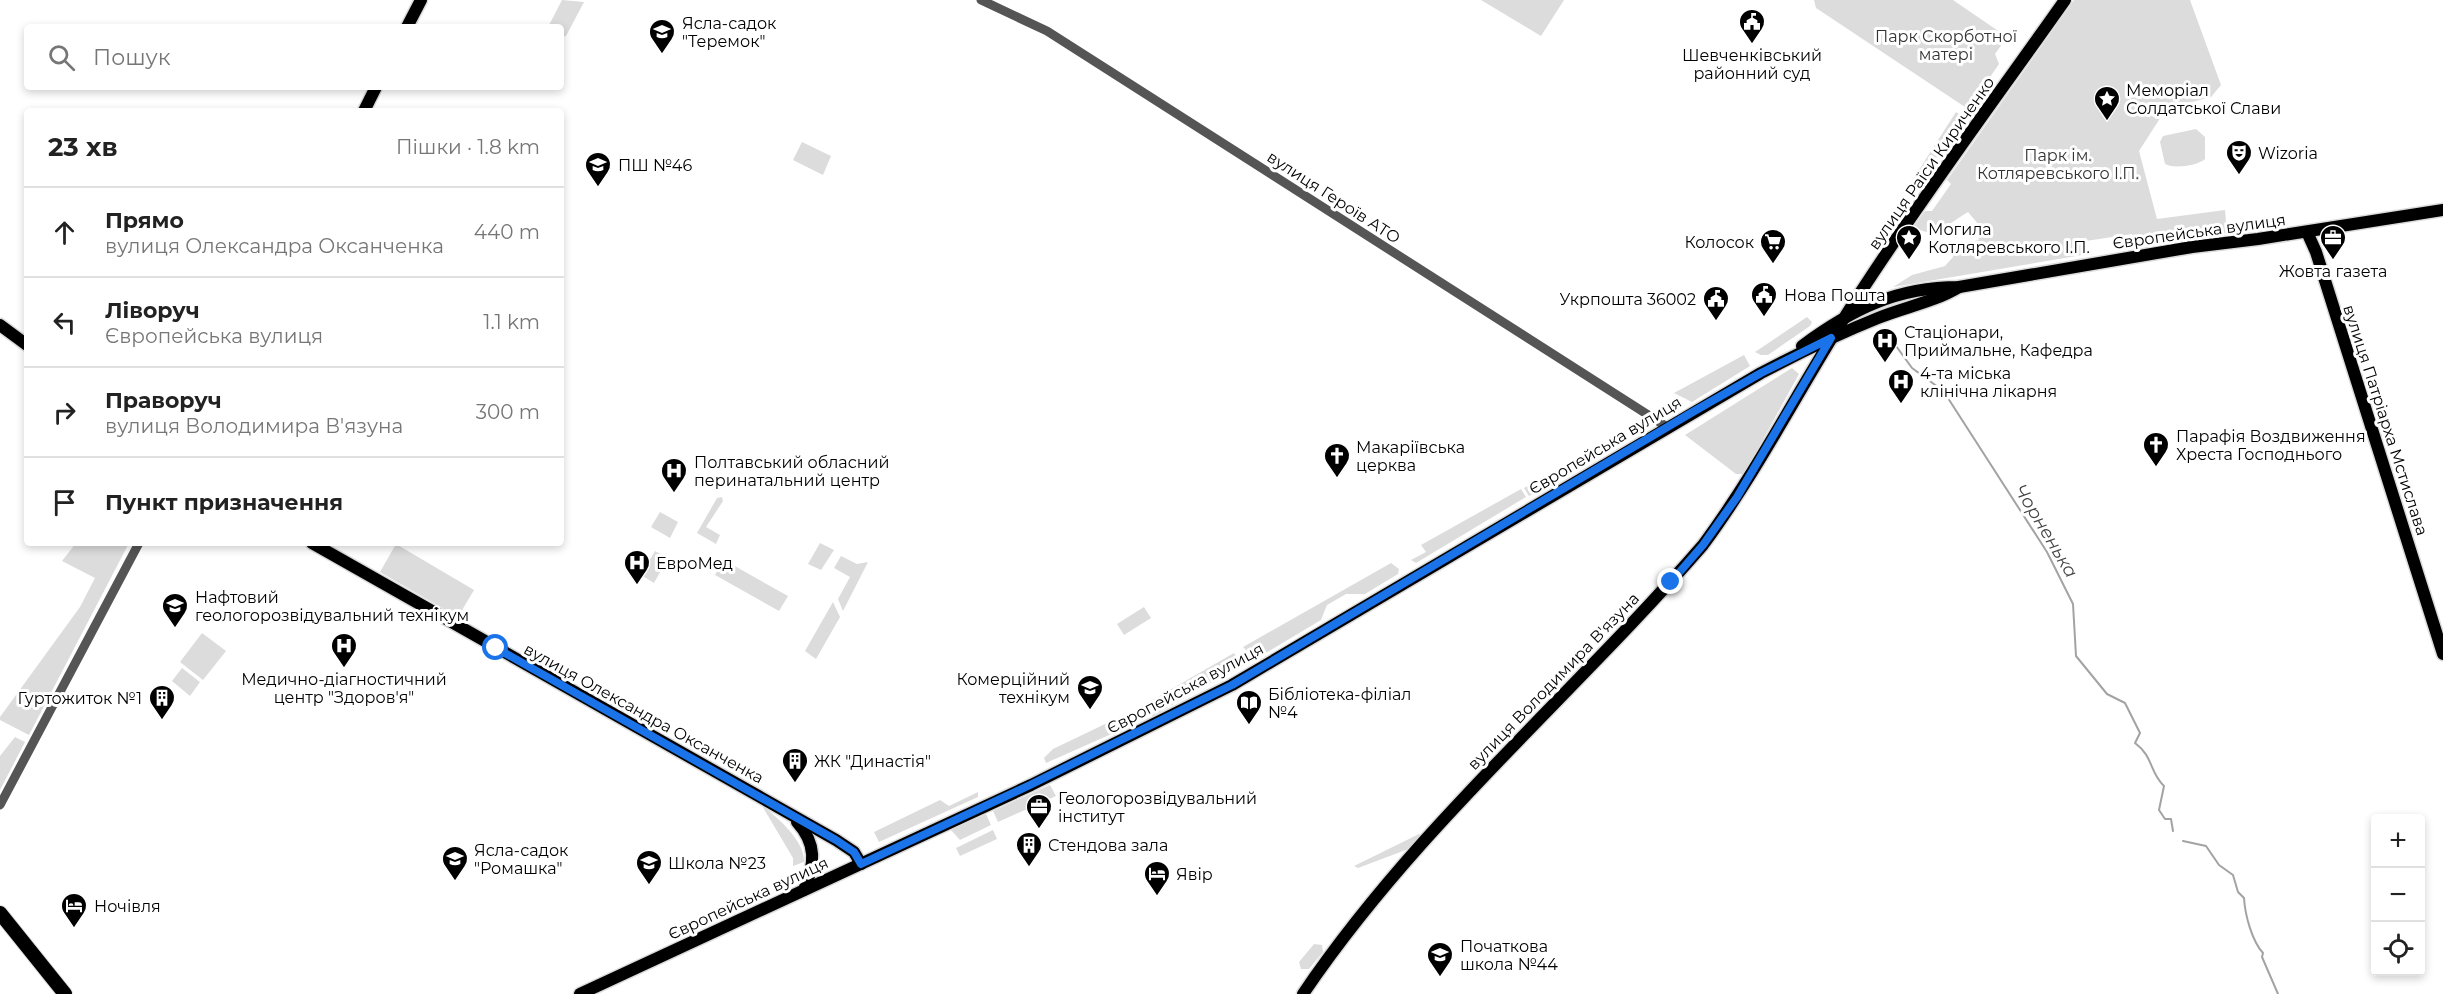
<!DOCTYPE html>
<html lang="uk">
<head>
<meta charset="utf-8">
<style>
	:root { --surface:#fff; --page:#f6f6f6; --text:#222; --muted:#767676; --line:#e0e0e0 }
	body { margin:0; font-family:Montserrat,sans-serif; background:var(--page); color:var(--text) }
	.controls { position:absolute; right:18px; bottom:18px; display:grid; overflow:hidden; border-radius:6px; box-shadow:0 3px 9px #0003 }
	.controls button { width:54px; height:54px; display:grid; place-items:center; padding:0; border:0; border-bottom:2px solid var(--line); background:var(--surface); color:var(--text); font:30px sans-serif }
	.stop { position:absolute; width:18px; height:18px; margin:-14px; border:4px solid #1a73e8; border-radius:50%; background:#fff }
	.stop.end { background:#1a73e8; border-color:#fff; box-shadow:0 2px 6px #0008 }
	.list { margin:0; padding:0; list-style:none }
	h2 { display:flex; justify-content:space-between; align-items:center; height:78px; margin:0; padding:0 24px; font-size:26px }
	h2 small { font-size:20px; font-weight:400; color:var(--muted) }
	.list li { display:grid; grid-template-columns:39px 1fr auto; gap:18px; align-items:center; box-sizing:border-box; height:90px; padding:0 24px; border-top:2px solid var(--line) }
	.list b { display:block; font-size:22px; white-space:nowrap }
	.list p { margin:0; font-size:20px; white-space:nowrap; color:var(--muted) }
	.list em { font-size:20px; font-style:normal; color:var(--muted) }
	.icon { flex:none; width:33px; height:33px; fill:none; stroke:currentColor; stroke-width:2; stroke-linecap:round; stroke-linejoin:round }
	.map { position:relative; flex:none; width:2443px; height:994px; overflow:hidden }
	.search { position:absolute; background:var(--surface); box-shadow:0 3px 9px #0003; left:24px; top:24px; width:540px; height:66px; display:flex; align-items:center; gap:15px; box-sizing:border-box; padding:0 21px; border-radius:6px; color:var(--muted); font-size:22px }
	.panel { position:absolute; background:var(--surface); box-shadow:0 3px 9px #0003; left:24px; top:108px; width:540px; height:438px; border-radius:6px }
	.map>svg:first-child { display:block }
	.green { fill:#dcdcdc }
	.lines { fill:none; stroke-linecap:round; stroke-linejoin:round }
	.stream { stroke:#a3a3a3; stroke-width:2 }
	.major-casing { stroke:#dbdbdb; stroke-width:15 }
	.highway-casing { stroke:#dbdbdb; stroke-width:16 }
	.minor { stroke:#555; stroke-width:9 }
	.major { stroke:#000; stroke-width:12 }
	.highway { stroke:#000; stroke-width:14 }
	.route { stroke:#1a73e8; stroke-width:8 }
	.labels { text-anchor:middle; stroke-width:6; stroke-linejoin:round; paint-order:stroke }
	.poi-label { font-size:16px; fill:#000; stroke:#fff; text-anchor:start }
	.park-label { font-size:16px; fill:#333; stroke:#fff }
	.street-label { font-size:16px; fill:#000; stroke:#fff }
	.water-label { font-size:18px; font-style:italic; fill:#444; stroke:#fff }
</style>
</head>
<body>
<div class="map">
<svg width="2443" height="994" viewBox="0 0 2443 994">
	<rect width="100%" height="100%" fill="#fff"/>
	<g class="green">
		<path d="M 562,0 L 584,2 L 566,36 L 562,37 L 561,27 L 548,27 Z"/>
		<path d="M 1481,0 L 1564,0 L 1541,36 Z"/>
		<path d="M 1814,0 L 1953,0 L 2007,37 L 1995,54 L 1999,64 L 1968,109 L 1816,8 Z"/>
		<path d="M 2074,0 L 2190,0 L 2221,85 L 2211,97 L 2166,109 L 2139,151 L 2157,219 L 2225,210 L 2227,233 L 2134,246 L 2132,234 L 2086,241 L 2088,254 L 1893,287 L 1912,275 L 1945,266 L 1953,257 L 1953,246 L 1979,240 L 1976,231 L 1979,225 L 1968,212 C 1950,222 1933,242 1914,226 L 1925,211 L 1932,211 L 1951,184 L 1947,180 Z"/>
		<path d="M 1956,112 L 1964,118 L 1913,191 L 1908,187 Z"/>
		<path d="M 2196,129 L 2205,137 L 2205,159 C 2197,166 2174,169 2165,164 L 2160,142 L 2163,136 Z"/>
		<path d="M 802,142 L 831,156 L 823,175 L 793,160 Z"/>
		<path d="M 1807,317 L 1812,322 L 1810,326 L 1768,355 L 1761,355 L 1755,352 Z"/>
		<path d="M 1744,355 L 1750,366 L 1692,402 L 1674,393 Z"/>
		<path d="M 1792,368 L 1799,374 L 1744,474 L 1736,474 L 1685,435 Z"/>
		<path d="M 1596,448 L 1600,455 L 1529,496 L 1524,488 Z"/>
		<path d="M 1521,489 L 1526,497 L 1416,563 L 1411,560 L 1426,552 L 1421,545 Z"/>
		<path d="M 722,497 L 723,501 L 706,527 L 720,535 L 716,544 L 697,533 L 717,498 Z"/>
		<path d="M 660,512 L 678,522 L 670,538 L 651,527 Z"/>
		<path d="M 76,543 L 129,543 L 29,735 L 0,720 L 0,717 L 80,607 L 95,578 L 62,561 Z"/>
		<path d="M 820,543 L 834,550 L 821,570 L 808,564 Z"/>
		<path d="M 396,544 L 474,590 L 458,617 L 380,572 Z"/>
		<path d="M 655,551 L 668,558 L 654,583 L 641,575 Z"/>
		<path d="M 841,556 L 857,564 L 868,562 L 843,611 L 838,599 L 850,577 L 834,568 Z"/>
		<path d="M 724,560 L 788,596 L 779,611 L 715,575 Z"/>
		<path d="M 1391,563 L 1399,569 L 1398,574 L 1365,594 L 1346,594 L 1327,605 L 1321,620 L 1259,657 L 1252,656 L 1243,647 Z"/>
		<path d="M 833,602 L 840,617 L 816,659 L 805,651 Z"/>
		<path d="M 1144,607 L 1151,618 L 1124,635 L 1117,624 Z"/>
		<path d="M 202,633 L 226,651 L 203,680 L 180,662 Z"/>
		<path d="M 1234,653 L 1241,665 L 1153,716 L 1148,715 L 1140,707 Z"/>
		<path d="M 182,668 L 200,682 L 190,696 L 172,681 Z"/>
		<path d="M 1128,713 L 1135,721 L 1134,724 L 1046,763 L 1044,758 L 1053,749 Z"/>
		<path d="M 15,737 L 25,742 L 0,790 L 0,756 Z"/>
		<path d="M 1050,785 L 1056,796 L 998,822 L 993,811 Z"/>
		<path d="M 978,792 L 978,797 L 879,842 L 874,832 L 940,800 L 949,806 Z"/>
		<path d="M 761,804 C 776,817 805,840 804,862 L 793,866 L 793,858 Z"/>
		<path d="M 986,814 L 991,825 L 960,840 L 951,830 Z"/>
		<path d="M 993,830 L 997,839 L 960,856 L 956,848 Z"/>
		<path d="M 1419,834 L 1422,836 L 1411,848 L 1358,868 L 1354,866 Z"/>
		<path d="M 1314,944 L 1322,945 L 1323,952 L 1309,969 L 1301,969 L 1299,962 Z"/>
	</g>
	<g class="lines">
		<g class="stream">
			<path d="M 1891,339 L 1912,368 L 1942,390"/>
			<path d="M 1946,395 L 2047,552 L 2073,604 L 2076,656 L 2107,694 L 2125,703 L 2140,733 L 2135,743 C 2154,757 2149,772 2164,786 L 2159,810 L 2165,819 L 2171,819 L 2173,831"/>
			<path d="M 2183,841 L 2206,846 L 2219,865 L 2233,875 L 2238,892 L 2244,898 C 2245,915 2252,941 2263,953 L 2262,957 L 2278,994"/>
		</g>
		<defs>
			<g id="major">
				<path d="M 407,27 L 421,0"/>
				<path d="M 364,111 L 376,87"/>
				<path d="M 2307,232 L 2316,252 L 2443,654"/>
				<path d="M 0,325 L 27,345"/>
				<path d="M 1802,346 C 1852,309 1897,287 1959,287 L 2192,247 L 2258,239 L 2443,210"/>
				<path d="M 312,543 L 836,840 L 854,852 L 861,864"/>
				<path d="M 797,822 C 817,844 815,864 804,890"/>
				<path d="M 580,994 L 1031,785 L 1232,685 L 1761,373 C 1799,353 1838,334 1878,318 C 1905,307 1934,302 1959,287"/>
				<path d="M 1303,994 C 1416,827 1572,696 1703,545 C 1763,464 1808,371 1864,287 C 1928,189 1998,95 2065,0"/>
			</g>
			<path id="highway" d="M 0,913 L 65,994"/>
		</defs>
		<use href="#major" class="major-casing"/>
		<use href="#highway" class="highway-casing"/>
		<g class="minor">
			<path d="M 981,0 L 1047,31 L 1667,427"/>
			<path d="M 0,805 L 139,543"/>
		</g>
		<use href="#major" class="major"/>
		<use href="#highway" class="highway"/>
	</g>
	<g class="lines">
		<path class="route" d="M 496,648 L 836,840 L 854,852 L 861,864 L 1030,785 L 1232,685 L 1691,413 L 1761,373 L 1831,338 L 1737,497 L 1703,545 L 1671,582"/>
	</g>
	<defs>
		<symbol id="civic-pin" viewBox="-11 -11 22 30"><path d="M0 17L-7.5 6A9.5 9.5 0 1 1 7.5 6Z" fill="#000" stroke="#fff"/><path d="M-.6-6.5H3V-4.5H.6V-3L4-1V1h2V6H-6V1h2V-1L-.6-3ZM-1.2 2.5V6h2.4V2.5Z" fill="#fff"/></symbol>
		<symbol id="school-pin" viewBox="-11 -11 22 30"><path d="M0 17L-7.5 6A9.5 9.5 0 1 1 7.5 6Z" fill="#000" stroke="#fff"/><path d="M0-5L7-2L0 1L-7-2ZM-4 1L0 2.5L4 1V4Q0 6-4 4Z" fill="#fff"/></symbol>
		<symbol id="sight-pin" viewBox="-11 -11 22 30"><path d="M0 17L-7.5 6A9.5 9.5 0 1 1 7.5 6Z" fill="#000" stroke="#fff"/><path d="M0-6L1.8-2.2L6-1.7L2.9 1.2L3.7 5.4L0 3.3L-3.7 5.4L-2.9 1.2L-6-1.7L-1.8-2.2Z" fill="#fff"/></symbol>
		<symbol id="theatre-pin" viewBox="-11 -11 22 30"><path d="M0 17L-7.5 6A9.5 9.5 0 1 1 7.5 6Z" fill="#000" stroke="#fff"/><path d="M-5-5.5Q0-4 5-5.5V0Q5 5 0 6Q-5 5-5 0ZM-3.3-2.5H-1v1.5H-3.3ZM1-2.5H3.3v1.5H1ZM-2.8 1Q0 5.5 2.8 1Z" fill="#fff"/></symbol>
		<symbol id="office-pin" viewBox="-11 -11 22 30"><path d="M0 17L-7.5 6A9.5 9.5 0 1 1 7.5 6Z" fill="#000" stroke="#fff"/><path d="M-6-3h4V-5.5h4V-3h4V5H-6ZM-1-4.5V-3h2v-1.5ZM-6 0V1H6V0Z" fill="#fff"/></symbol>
		<symbol id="supermarket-pin" viewBox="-11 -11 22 30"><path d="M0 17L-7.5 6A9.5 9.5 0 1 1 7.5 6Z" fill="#000" stroke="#fff"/><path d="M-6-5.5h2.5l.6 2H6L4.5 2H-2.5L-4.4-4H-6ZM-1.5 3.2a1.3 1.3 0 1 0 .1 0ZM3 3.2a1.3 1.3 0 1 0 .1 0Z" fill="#fff"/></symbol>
		<symbol id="hospital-pin" viewBox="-11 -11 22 30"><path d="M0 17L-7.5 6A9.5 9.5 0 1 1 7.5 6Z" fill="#000" stroke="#fff"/><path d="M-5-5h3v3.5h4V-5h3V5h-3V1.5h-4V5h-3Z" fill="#fff"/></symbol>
		<symbol id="church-pin" viewBox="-11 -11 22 30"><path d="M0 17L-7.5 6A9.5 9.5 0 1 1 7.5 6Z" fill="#000" stroke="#fff"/><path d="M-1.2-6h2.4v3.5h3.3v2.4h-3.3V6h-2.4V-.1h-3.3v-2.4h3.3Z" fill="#fff"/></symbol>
		<symbol id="university-pin" viewBox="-11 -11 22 30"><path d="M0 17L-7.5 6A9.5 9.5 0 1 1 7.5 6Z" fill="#000" stroke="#fff"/><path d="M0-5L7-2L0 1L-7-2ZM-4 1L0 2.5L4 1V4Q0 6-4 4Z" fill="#fff"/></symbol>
		<symbol id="building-pin" viewBox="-11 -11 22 30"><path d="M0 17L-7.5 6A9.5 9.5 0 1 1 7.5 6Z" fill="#000" stroke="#fff"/><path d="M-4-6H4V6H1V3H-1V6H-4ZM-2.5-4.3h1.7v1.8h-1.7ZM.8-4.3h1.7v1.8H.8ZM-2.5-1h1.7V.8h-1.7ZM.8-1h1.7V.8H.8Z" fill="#fff"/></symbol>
		<symbol id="library-pin" viewBox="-11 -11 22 30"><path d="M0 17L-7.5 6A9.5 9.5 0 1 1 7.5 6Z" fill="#000" stroke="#fff"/><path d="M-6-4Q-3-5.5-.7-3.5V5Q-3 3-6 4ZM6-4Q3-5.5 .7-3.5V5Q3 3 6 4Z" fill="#fff"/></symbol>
		<symbol id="hotel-pin" viewBox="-11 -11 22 30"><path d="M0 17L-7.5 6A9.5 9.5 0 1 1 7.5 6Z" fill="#000" stroke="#fff"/><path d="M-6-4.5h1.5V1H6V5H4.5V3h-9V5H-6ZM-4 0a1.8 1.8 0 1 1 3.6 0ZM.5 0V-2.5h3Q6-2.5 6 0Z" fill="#fff"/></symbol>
	</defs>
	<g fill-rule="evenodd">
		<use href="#civic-pin" x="1737" y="7" width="30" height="40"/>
		<use href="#school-pin" x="647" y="17" width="30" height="40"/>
		<use href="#sight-pin" x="2092" y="84" width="30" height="40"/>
		<use href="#theatre-pin" x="2224" y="138" width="30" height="40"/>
		<use href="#school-pin" x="583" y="150" width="30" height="40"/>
		<use href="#sight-pin" x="1894" y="223" width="30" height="40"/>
		<use href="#office-pin" x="2318" y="223" width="30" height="40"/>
		<use href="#supermarket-pin" x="1758" y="227" width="30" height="40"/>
		<use href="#civic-pin" x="1749" y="280" width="30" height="40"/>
		<use href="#civic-pin" x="1701" y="284" width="30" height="40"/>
		<use href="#hospital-pin" x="1870" y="326" width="30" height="40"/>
		<use href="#hospital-pin" x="1886" y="367" width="30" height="40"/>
		<use href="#church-pin" x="2141" y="430" width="30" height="40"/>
		<use href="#church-pin" x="1322" y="441" width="30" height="40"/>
		<use href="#hospital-pin" x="659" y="456" width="30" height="40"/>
		<use href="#hospital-pin" x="622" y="548" width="30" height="40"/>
		<use href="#university-pin" x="160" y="591" width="30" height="40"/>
		<use href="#hospital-pin" x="329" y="631" width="30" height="40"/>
		<use href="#university-pin" x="1075" y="673" width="30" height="40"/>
		<use href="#building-pin" x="147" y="683" width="30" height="40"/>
		<use href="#library-pin" x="1234" y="688" width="30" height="40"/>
		<use href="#building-pin" x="780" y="746" width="30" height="40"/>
		<use href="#office-pin" x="1024" y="792" width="30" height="40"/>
		<use href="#building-pin" x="1014" y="830" width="30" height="40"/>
		<use href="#school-pin" x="440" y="844" width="30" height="40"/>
		<use href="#school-pin" x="634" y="848" width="30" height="40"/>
		<use href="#hotel-pin" x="1142" y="859" width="30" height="40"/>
		<use href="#hotel-pin" x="59" y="891" width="30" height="40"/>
		<use href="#school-pin" x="1425" y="940" width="30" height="40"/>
	</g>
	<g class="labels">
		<g class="poi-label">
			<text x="682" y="29">Ясла-садок<tspan x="682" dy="18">"Теремок"</tspan></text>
			<text x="1752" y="61" text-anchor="middle">Шевченківський<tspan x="1752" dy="18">районний суд</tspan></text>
			<text x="2126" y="96">Меморіал<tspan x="2126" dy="18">Солдатської Слави</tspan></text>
			<text x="2258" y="159">Wizoria</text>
			<text x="618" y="171">ПШ №46</text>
			<text x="1928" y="235">Могила<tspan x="1928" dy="18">Котляревського І.П.</tspan></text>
			<text x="1754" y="248" text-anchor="end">Колосок</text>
			<text x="2333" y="277" text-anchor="middle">Жовта газета</text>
			<text x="1784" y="301">Нова Пошта</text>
			<text x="1696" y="305" text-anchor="end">Укрпошта 36002</text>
			<text x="1904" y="338">Стаціонари,<tspan x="1904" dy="18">Приймальне, Кафедра</tspan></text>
			<text x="1920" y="379">4-та міська<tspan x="1920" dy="18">клінічна лікарня</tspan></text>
			<text x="2176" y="442">Парафія Воздвиження<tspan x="2176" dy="18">Хреста Господнього</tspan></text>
			<text x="1356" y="453">Макаріївська<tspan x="1356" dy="18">церква</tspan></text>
			<text x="694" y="468">Полтавський обласний<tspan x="694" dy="18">перинатальний центр</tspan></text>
			<text x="656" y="569">ЕвроМед</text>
			<text x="195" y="603">Нафтовий<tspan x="195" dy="18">геологорозвідувальний технікум</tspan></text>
			<text x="344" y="685" text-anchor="middle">Медично-діагностичний<tspan x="344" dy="18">центр "Здоров'я"</tspan></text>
			<text x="1070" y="685" text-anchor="end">Комерційний<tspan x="1070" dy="18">технікум</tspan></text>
			<text x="1268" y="700">Бібліотека-філіал<tspan x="1268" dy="18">№4</tspan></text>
			<text x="142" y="704" text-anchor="end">Гуртожиток №1</text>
			<text x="814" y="767">ЖК "Династія"</text>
			<text x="1058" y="804">Геологорозвідувальний<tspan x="1058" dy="18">інститут</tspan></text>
			<text x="1048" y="851">Стендова зала</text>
			<text x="474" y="856">Ясла-садок<tspan x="474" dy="18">"Ромашка"</tspan></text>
			<text x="668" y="869">Школа №23</text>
			<text x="1176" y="880">Явір</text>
			<text x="94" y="912">Ночівля</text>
			<text x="1460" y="952">Початкова<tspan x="1460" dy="18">школа №44</tspan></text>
		</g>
		<g class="park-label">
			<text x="1946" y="42">Парк Скорботної<tspan x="1946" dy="18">матері</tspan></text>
			<text x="2058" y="161">Парк ім.<tspan x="2058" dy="18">Котляревського І.П.</tspan></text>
		</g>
		<g class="street-label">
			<text transform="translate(1931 163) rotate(-55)" y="6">вулиця Раїси Кириченко</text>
			<text transform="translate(1334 197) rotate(33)" y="6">вулиця Героїв АТО</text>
			<text transform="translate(2199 231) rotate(-8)" y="6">Європейська вулиця</text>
			<text transform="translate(2386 420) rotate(72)" y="6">вулиця Патріарха Мстислава</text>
			<text transform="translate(1605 445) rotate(-31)" y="6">Європейська вулиця</text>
			<text transform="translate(1553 681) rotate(-46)" y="6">вулиця Володимира В'язуна</text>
			<text transform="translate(1185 688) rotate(-28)" y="6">Європейська вулиця</text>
			<text transform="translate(644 713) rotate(29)" y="6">вулиця Олександра Оксанченка</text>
			<text transform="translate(748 898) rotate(-25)" y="6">Європейська вулиця</text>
		</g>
		<g class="water-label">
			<text transform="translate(2046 531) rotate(59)" y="6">Чорненька</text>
		</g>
	</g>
</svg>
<div class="controls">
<button>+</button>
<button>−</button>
<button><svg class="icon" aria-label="locate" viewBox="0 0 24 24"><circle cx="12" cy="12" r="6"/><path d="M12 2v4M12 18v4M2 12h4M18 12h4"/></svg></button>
</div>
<div class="stop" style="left:496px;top:648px"></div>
<div class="stop end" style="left:1671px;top:582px"></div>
<div class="search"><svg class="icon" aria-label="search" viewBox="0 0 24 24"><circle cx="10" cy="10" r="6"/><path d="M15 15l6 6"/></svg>Пошук</div>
<section class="panel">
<h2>23 хв<small>Пішки · 1.8 km</small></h2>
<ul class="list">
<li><svg class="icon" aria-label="ahead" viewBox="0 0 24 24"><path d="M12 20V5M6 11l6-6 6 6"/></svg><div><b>Прямо</b><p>вулиця Олександра Оксанченка</p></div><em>440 m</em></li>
<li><svg class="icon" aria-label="left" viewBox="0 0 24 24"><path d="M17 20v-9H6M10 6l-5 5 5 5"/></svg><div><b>Ліворуч</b><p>Європейська вулиця</p></div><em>1.1 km</em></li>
<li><svg class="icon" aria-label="right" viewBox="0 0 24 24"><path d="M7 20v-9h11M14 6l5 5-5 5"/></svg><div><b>Праворуч</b><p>вулиця Володимира В'язуна</p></div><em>300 m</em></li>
<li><svg class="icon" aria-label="arrive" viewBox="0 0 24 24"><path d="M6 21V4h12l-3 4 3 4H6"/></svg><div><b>Пункт призначення</b></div></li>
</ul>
</section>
</div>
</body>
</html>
